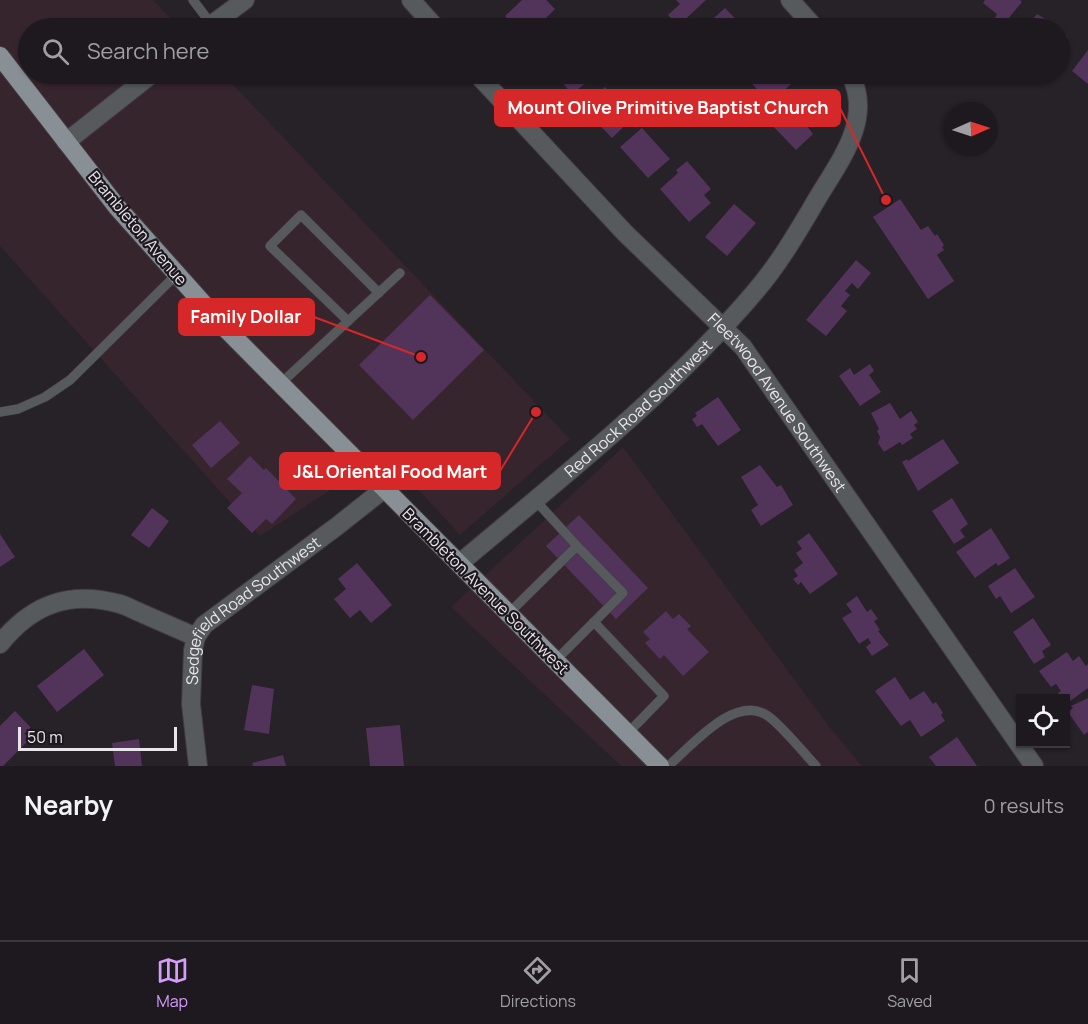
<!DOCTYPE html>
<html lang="en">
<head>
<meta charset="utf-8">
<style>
	:root { --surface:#1d191e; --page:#2a262b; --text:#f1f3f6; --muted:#a0a0a4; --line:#3b383c; --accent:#d49cfb }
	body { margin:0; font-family:Manrope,sans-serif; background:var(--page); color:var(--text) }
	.controls { position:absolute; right:18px; bottom:18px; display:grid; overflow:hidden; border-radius:0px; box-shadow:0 2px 4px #0004 }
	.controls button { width:54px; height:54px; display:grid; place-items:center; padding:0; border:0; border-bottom:2px solid var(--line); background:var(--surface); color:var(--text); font:30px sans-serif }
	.compass { position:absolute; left:944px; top:102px; width:54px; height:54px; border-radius:50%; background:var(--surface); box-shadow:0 2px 4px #0004; rotate:87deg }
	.scale { position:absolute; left:18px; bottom:15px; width:159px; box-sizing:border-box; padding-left:6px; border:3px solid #e9e5ea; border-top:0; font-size:16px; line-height:21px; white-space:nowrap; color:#e9e5ea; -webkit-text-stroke:4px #1d181f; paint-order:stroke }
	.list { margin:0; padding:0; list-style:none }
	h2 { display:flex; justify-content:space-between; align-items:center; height:78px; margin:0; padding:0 24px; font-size:26px }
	h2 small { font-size:20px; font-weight:400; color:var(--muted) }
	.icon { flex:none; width:33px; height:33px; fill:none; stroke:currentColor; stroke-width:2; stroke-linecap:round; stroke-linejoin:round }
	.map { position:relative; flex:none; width:1088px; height:766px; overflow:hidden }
	.search { position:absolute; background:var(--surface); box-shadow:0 2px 4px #0004; left:18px; right:18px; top:18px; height:66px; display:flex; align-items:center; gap:15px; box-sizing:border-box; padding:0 21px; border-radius:33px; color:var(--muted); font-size:22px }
	.sheet { height:174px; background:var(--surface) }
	nav { display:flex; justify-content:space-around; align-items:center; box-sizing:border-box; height:84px; border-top:2px solid var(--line); background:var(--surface); font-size:16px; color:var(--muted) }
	nav a { display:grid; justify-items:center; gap:3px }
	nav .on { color:var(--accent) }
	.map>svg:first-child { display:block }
	.commercial { fill:#36252d }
	.building { fill:#52335a }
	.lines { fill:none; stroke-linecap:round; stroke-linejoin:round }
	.lane-casing { stroke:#423c43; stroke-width:10 }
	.street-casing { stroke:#423c43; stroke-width:20 }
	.primary-casing { stroke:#423c43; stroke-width:20 }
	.lane { stroke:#565a5d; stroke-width:9 }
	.street { stroke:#565a5d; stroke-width:18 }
	.primary { stroke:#889096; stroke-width:18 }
	.labels { text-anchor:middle; stroke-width:4.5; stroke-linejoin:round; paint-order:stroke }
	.street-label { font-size:16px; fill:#e9e5ea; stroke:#1d181f }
	.leader { fill:none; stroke:#d62828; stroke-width:2 }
	.callout-dot { fill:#d62828; stroke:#1d181f; stroke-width:2 }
	.callout { fill:#d62828; stroke:#d62828; stroke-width:2 }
	.callout-label { font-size:18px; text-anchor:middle; font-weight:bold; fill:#fff }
</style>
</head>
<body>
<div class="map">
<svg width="1088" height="766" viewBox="0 0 1088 766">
	<rect width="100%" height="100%" fill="#272128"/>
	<g class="commercial">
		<path d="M 0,0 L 153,0 L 180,28 L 28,28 L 28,74 L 223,74 L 570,439 L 460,535 L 386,454 L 260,536 L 0,246 Z"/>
		<path d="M 623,447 L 830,728 L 862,766 L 621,766 L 451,607 Z"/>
	</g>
	<g class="building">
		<path d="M 522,0 L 546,0 L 555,9 L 546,18 L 556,28 L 517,28 L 505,16 Z"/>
		<path d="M 676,0 L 706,0 L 678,26 L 668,15 L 680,4 Z"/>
		<path d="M 985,0 L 1020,0 L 1022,2 L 1003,25 L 995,18 L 997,14 L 983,3 Z"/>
		<path d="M 725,8 L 744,28 L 703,28 Z"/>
		<path d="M 1037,14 L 1045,19 L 1057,28 L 1026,28 Z"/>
		<path d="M 1060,30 L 1068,37 L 1060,49 Z"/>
		<path d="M 1088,50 L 1088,84 L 1072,71 Z"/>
		<path d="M 555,74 L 597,74 L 572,94 Z"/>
		<path d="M 743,74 L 782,74 L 791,84 L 770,103 Z"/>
		<path d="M 605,87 L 620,104 L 629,96 L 641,110 L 612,138 L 583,108 Z"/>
		<path d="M 797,94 L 817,115 L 806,125 L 813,134 L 796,150 L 768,121 Z"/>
		<path d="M 642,128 L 670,159 L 648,178 L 620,147 Z"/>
		<path d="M 687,161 L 711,189 L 704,195 L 711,203 L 689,222 L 660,189 L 678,173 L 676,170 Z"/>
		<path d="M 900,199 L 921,230 L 928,226 L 935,236 L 937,234 L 944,245 L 942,247 L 944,250 L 937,255 L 954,281 L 928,299 L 873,217 Z"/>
		<path d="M 734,204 L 756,223 L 727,256 L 705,237 Z"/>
		<path d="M 856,260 L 871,273 L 858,289 L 852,283 L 845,291 L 850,295 L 841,306 L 847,311 L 826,336 L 806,320 Z"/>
		<path d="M 430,295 L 484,350 L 413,420 L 359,365 Z"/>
		<path d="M 870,364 L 874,371 L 869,375 L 881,392 L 860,406 L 839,376 L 850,368 L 854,375 Z"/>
		<path d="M 718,397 L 741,430 L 718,446 L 702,424 L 697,427 L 692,419 L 697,416 L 695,413 Z"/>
		<path d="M 890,403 L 900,419 L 911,411 L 918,422 L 914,425 L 917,429 L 910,434 L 913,438 L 902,445 L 900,442 L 884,452 L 878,443 L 880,437 L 877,431 L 879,429 L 871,413 Z"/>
		<path d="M 220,421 L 240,443 L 211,468 L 192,445 Z"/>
		<path d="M 943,439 L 959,463 L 918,491 L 902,462 L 907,459 L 908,461 Z"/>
		<path d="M 250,456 L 264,470 L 266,468 L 296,499 L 272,524 L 266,519 L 252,533 L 227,508 L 242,493 L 227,479 Z"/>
		<path d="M 760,465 L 777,487 L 781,485 L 793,505 L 761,526 L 751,510 L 758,505 L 741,477 Z"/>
		<path d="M 952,498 L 968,524 L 960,530 L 965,537 L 954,544 L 932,511 Z"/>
		<path d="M 152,508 L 169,521 L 149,548 L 131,535 Z"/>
		<path d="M 579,515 L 648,588 L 616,619 L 546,546 Z"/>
		<path d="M 991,528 L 1010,558 L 998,566 L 996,563 L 975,578 L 956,552 Z"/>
		<path d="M 809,533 L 838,574 L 810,594 L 801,582 L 798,585 L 793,579 L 798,576 L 794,570 L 803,563 L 796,553 L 802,549 L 797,542 Z"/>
		<path d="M 0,534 L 15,557 L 0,567 Z"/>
		<path d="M 357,563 L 392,605 L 371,623 L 360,610 L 350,618 L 334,599 L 346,589 L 338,579 Z"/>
		<path d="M 1015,568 L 1035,597 L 1011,613 L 1000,596 L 996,599 L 988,586 Z"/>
		<path d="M 857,596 L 867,612 L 871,609 L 878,619 L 874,621 L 880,630 L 878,631 L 889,645 L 872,656 L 866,647 L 871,643 L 868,638 L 859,644 L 842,618 L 852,612 L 846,604 Z"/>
		<path d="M 666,611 L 673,619 L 679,614 L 691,626 L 687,629 L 709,652 L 683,676 L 664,655 L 660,659 L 645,643 L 650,639 L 643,632 Z"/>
		<path d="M 1033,618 L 1051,645 L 1042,651 L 1045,657 L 1034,664 L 1013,632 Z"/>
		<path d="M 84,649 L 104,675 L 57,712 L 37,686 Z"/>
		<path d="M 1067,652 L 1073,661 L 1079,656 L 1086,666 L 1088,664 L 1088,688 L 1066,704 L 1066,698 L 1062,698 L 1058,693 L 1061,691 L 1056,684 L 1051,687 L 1039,671 Z"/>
		<path d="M 895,677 L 910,700 L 924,691 L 933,704 L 936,702 L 943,713 L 941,715 L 945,721 L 921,737 L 910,720 L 901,726 L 875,691 Z"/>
		<path d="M 252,685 L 274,689 L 269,734 L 244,730 Z"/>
		<path d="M 1088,698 L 1088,732 L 1084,735 L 1068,712 L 1073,708 L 1071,706 Z"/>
		<path d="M 15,711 L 36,733 L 3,766 L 0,766 L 0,726 Z"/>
		<path d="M 400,725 L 404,766 L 370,766 L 366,728 Z"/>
		<path d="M 957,737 L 977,766 L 936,766 L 929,757 Z"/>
		<path d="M 139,739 L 142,766 L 115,766 L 112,743 Z"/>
		<path d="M 283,755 L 286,766 L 253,766 L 252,763 Z"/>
	</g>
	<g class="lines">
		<defs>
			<g id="lane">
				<path d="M 193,0 L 212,25"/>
				<path d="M 348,321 L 270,246 L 301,215 L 379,293"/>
				<path d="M 280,384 L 400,273"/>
				<path d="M 0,412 L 18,409 L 45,397 L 70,380 L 176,275"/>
				<path d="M 535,500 L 577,546"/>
				<path d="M 509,613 L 577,546 L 623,593 L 555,661"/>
				<path d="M 594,622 L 664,696 L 628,733"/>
				<path d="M 668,766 C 692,746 735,693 768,716 C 782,726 803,752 816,766"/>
			</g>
			<g id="street">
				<path d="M 411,0 L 436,28"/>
				<path d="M 790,0 L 815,28"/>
				<path d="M 207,28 L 245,0"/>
				<path id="s1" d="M 477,74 L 625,233 L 743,347 L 1034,766"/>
				<path d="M 66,142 L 152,74"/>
				<path id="s2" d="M 460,563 C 562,477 667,395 754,293 C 780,263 800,228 820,194 C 842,158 873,117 850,74"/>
				<path d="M 0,644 C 32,604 70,590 120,604 C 127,606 134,610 141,613 C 159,621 178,629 196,637"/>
				<path id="s3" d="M 198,766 L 191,704 L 193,650 L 196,637 L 204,625 L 336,527 L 384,489"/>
			</g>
			<path id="primary" d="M 0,56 L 117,207 L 225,328 L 660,766"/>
		</defs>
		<use href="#lane" class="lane-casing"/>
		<use href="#street" class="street-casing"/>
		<use href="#primary" class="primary-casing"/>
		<use href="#lane" class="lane"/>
		<use href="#street" class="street"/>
		<use href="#primary" class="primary"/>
	</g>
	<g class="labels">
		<g class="street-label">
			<text transform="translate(138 228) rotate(50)" y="6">Brambleton Avenue</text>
			<text dy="6" stroke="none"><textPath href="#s1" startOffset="446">Fleetwood Avenue Southwest</textPath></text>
			<text dy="6" stroke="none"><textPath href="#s2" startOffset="236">Red Rock Road Southwest</textPath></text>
			<text transform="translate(486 591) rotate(45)" y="6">Brambleton Avenue Southwest</text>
			<text dy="6" stroke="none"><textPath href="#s3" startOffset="184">Sedgefield Road Southwest</textPath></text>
		</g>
	</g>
	<path class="leader" d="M886 200L840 108M421 357L314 317M536 412L500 471"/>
	<g class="callout-dot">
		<circle cx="886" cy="200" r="6"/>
		<circle cx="421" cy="357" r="6"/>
		<circle cx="536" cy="412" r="6"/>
	</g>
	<g class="callout">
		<rect x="495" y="90" width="345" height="36" rx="6"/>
		<rect x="179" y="299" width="135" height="36" rx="6"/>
		<rect x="280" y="453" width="220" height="36" rx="6"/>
	</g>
	<g class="callout-label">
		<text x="668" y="114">Mount Olive Primitive Baptist Church</text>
		<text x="246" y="323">Family Dollar</text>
		<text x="390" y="478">J&amp;L Oriental Food Mart</text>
	</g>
</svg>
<div class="controls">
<button><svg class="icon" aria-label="locate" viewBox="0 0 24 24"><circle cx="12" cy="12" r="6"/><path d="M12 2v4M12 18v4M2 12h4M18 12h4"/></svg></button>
</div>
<svg class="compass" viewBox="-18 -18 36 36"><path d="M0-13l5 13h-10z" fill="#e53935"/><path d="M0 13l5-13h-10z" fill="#a0a0a4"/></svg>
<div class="scale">50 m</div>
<div class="search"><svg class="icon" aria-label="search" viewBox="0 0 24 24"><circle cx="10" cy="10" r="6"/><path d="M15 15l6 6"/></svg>Search here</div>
</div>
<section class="sheet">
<h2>Nearby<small>0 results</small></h2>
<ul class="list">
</ul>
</section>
<nav>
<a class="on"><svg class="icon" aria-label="map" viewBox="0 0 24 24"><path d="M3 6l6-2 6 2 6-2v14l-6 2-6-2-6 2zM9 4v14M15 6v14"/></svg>Map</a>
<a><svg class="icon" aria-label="directions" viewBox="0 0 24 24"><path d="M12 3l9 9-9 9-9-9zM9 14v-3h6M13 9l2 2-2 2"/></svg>Directions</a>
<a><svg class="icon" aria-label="saved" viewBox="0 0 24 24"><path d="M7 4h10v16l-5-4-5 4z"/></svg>Saved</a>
</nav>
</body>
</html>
